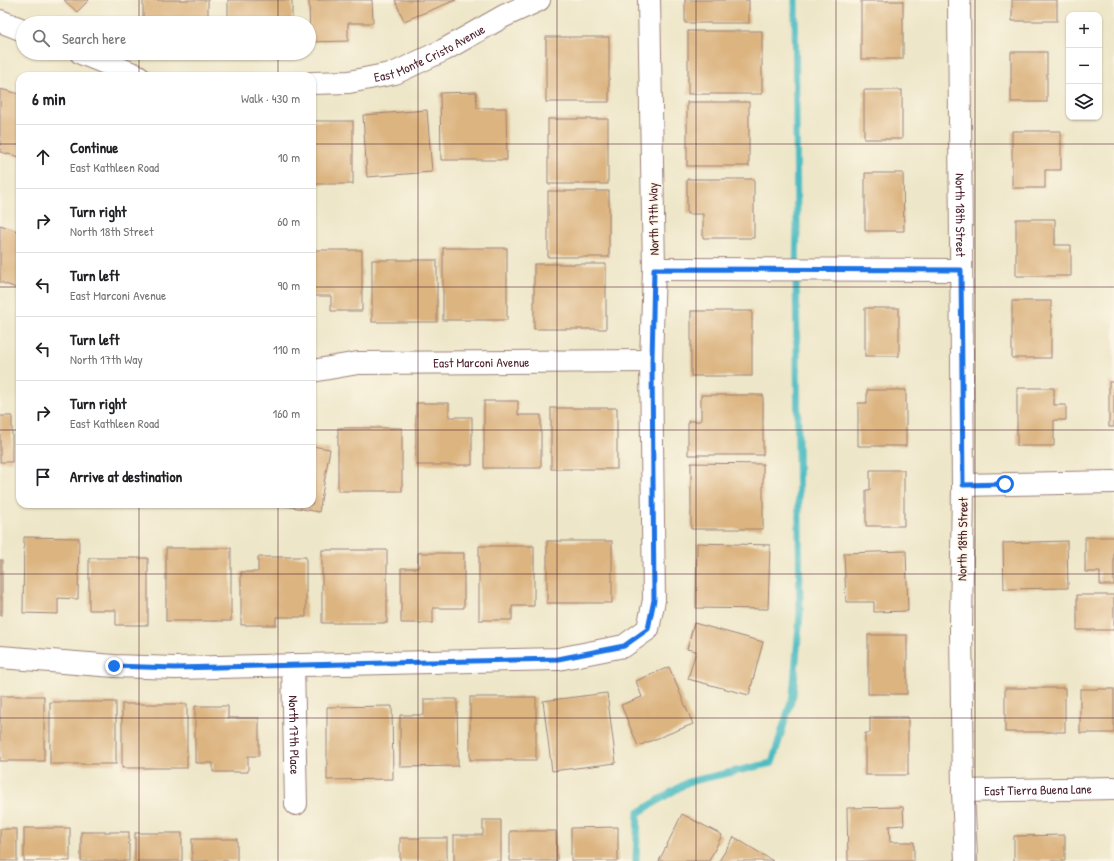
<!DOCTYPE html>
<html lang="en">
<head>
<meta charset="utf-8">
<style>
	:root { --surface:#fff; --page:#f2f2f2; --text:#202124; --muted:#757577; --line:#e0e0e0 }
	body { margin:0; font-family:"Patrick Hand",sans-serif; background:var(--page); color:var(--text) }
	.controls { position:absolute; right:12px; top:12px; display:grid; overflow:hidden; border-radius:8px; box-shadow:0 1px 3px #0004 }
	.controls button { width:36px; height:36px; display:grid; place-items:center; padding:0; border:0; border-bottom:1px solid var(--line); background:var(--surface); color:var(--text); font:20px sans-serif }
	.stop { position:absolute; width:12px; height:12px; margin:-9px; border:3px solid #1a73e8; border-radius:50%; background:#fff }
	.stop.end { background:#1a73e8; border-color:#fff; box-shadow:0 1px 4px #0008 }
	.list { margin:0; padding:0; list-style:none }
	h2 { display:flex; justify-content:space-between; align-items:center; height:52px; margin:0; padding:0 16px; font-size:17px }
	h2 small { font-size:13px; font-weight:400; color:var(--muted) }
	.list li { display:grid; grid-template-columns:26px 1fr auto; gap:12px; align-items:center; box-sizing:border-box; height:64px; padding:0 16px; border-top:1px solid var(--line) }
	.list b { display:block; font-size:15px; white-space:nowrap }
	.list p { margin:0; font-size:13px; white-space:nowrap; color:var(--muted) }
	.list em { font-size:13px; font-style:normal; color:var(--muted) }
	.icon { flex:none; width:22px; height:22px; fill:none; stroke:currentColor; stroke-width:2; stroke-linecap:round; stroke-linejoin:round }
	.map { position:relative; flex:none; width:1114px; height:861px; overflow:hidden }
	.search { position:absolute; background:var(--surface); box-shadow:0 1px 3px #0004; left:16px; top:16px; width:300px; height:44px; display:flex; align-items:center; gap:10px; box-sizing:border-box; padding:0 14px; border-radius:22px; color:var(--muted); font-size:15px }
	.panel { position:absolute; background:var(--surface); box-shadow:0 1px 3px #0004; left:16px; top:72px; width:300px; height:436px; border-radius:12px }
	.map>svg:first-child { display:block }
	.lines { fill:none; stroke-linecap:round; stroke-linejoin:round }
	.stream { stroke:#4ebcc2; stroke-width:7 }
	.building { fill:#dcb480 }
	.minor-casing { stroke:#9c827a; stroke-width:24 }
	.minor { stroke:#fff; stroke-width:22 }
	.route { stroke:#1a73e8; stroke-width:5 }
	.grid { fill:none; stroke:#4a1f2b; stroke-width:1; stroke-opacity:0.55 }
	.labels { text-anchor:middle; stroke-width:3; stroke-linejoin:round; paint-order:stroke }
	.street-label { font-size:13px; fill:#4a1f2b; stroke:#fcf5e5 }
</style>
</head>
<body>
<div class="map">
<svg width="1114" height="861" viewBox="0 0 1114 861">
	<rect width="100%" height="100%" fill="#fcf5e5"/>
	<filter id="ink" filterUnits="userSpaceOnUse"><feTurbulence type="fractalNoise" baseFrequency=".025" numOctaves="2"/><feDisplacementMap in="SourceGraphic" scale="8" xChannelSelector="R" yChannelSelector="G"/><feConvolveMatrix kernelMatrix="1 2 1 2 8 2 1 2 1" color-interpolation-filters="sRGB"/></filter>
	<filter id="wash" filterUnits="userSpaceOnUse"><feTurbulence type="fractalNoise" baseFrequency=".012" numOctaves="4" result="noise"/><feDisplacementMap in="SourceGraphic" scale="16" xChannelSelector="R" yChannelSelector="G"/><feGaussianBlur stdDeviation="0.9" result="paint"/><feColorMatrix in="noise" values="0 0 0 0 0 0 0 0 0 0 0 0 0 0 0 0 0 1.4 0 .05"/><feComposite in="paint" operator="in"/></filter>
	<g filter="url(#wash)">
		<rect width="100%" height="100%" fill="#ede6c8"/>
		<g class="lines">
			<path class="stream" d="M 636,861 L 638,813 L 688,782 L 772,763 L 793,695 L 800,614 L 796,269 L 797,228 L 795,0"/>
		</g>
		<g id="blocks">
			<g class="building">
				<path d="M 64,0 L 89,0 L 77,12 Z"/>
				<rect x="143" y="0" width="65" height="23"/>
				<rect x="228" y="0" width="64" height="23"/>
				<path d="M 309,0 L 372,0 L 373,23 L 348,23 L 348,41 L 310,42 Z"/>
				<path d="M 395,0 L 456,0 L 404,21 Z"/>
				<rect x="685" y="0" width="64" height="23"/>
				<rect x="1012" y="0" width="45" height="21"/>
				<rect x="861" y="1" width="42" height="58"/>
				<rect x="688" y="31" width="74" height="63"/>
				<rect x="546" y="37" width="63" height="65"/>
				<rect x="1011" y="52" width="36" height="50"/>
				<path d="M 0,89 L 20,94 L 20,157 L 0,152 Z"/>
				<rect x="864" y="90" width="38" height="49"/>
				<path d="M 476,92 L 477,108 L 506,108 L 507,160 L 441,160 L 440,93 Z"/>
				<rect x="687" y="102" width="62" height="64"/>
				<path d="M 427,110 L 432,172 L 367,177 L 363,115 Z"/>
				<rect x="548" y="119" width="60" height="65"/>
				<rect x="312" y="121" width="41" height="63"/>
				<path d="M 1012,131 L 1061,131 L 1061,170 L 1045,170 L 1045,188 L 1012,188 Z"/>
				<path d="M 865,173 L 903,173 L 904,231 L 865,231 Z"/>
				<path d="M 687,179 L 754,179 L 754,238 L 703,238 L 703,214 L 687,214 Z"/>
				<rect x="548" y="191" width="61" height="66"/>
				<path d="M 1016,219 L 1055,219 L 1055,245 L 1071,245 L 1071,276 L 1016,276 Z"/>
				<path d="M 0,225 L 20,232 L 19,289 L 0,282 Z"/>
				<rect x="443" y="248" width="64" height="72"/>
				<path d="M 312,250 L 362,250 L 362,311 L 331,311 L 331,296 L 312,296 Z"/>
				<rect x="372" y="260" width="65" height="62"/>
				<rect x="534" y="264" width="72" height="65"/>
				<rect x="1012" y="301" width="39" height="57"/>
				<rect x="865" y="308" width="34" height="48"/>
				<rect x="691" y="311" width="61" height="65"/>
				<rect x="1109" y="382" width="5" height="45"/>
				<path d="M 1017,388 L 1054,388 L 1054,405 L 1066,405 L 1066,420 L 1054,420 L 1054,446 L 1017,446 Z"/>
				<path d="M 867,390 L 906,390 L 906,446 L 858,446 L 858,403 L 867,403 Z"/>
				<path d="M 701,395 L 763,395 L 763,455 L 688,455 L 688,421 L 701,421 Z"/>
				<path d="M 484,401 L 518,401 L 518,415 L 541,415 L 541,468 L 484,468 Z"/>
				<path d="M 416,403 L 449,403 L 449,417 L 472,417 L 472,465 L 416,465 Z"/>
				<rect x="551" y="408" width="66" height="61"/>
				<rect x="0" y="416" width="12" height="46"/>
				<rect x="338" y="428" width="64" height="63"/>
				<path d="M 312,446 L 330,449 L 319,512 L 281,505 L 312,504 Z"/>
				<path d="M 691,463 L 763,464 L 763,529 L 691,529 Z"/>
				<path d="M 870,470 L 904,470 L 904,526 L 866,526 L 866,490 L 870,490 Z"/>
				<path d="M 24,537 L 79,538 L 78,599 L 58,598 L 58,614 L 23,613 Z"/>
				<path d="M 1085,537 L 1114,537 L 1114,585 L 1100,585 L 1100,572 L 1085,572 Z"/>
				<rect x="547" y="541" width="65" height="62"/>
				<path d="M 1067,541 L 1068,588 L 1004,589 L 1003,543 Z"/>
				<path d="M 697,543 L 770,545 L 768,609 L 696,608 Z"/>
				<path d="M 479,546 L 534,546 L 534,606 L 512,606 L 512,620 L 479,620 Z"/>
				<rect x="166" y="548" width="65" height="73"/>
				<rect x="322" y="550" width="65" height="73"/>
				<path d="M 906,551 L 908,611 L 874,612 L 874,602 L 846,602 L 844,553 Z"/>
				<path d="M 418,553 L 464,553 L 464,608 L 433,608 L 433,623 L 401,623 L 401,568 L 418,568 Z"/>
				<path d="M 258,557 L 306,557 L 306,617 L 276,617 L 276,625 L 241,625 L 241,572 L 258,572 Z"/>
				<path d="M 89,558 L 148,558 L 148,625 L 116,625 L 116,610 L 89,610 Z"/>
				<rect x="0" y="560" width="2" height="55"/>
				<rect x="1077" y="595" width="37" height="35"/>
				<path d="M 694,623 L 763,642 L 749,695 L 688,679 L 696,651 L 687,649 Z"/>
				<rect x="868" y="635" width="39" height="59"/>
				<path d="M 669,667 L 693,724 L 638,746 L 621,705 L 642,697 L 636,681 Z"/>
				<rect x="1005" y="688" width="60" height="44"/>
				<rect x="1080" y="689" width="34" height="44"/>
				<path d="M 607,693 L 616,763 L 552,771 L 543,701 Z"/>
				<rect x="0" y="696" width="44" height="65"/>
				<rect x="470" y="697" width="66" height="63"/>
				<path d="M 424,699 L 457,699 L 458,766 L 400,767 L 400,715 L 424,715 Z"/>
				<rect x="50" y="702" width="66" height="62"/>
				<rect x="122" y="704" width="65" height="64"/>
				<path d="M 195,706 L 228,706 L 228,718 L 259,718 L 259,756 L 248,756 L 248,772 L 213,772 L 213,763 L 195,763 Z"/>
				<path d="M 392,706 L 393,779 L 327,780 L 327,707 Z"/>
				<path d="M 870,717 L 908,717 L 908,775 L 865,775 L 865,733 L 870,733 Z"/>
				<path d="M 903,807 L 904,825 L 889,826 L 890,842 L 914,842 L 914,861 L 848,861 L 847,808 Z"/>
				<path d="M 682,814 L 722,835 L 709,861 L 659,861 Z"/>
				<path d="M 483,820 L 501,820 L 501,861 L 454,861 L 454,835 L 483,835 Z"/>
				<path d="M 618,827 L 618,861 L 571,861 L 571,828 Z"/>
				<rect x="24" y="828" width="46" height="33"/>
				<rect x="0" y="829" width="17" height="32"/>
				<path d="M 510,831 L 556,831 L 557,861 L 510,861 Z"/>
				<rect x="81" y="832" width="48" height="29"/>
				<rect x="135" y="833" width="47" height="28"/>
				<path d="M 1065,835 L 1065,861 L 1014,861 L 1014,836 Z"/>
				<path d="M 734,837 L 773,861 L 719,861 Z"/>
				<rect x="400" y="838" width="47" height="23"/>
				<rect x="192" y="839" width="45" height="22"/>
			</g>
		</g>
	</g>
	<g filter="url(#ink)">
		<use href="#blocks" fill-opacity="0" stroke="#9c827a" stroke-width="1"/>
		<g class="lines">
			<defs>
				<g id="minor">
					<path id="s1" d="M 959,0 L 963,485 L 961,628 L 963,791 L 966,861"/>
					<path d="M 0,21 L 23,30"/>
					<path d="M 81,53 L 138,76"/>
					<path id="s2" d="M 312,83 L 349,82 L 395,73 L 444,50 L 504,16 L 539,0"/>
					<path d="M 654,269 L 961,270"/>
					<path id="s3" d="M 312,371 L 358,363 L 651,361"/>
					<path d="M 963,485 L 1114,482"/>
					<path d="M 0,657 L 114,666 L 175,668 L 558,659 L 624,646 L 648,629 L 654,600 L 651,361 L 654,269 L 649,0"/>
					<path id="s4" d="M 293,665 L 296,804"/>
					<path id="s5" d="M 963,791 L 1114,788"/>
				</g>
			</defs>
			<use href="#minor" class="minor-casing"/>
			<use href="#minor" class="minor"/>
		</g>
	</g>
	<g class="lines" filter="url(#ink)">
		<path class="route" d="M 114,666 L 175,668 L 558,659 L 624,646 L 648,629 L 654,600 L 652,361 L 654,269 L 961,270 L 963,485 L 1005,484"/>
	</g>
	<path class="grid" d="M 139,0 L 139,23M 278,0 L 278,23M 418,0 L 418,861M 557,0 L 557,861M 696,0 L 696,861M 836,0 L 836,861M 975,0 L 975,861M 139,53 L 139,76M 278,53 L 278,76M 0,144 L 20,144M 312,144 L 1114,144M 0,287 L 20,287M 312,287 L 1114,287M 0,430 L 20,430M 312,430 L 1114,430M 139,504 L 139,861M 278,504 L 278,861M 0,574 L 1114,574M 0,718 L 1114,718"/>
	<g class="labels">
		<g class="street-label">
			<text dy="5" stroke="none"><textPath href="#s2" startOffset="123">East Monte Cristo Avenue</textPath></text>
			<text dy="5" stroke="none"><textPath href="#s1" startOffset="215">North 18th Street</textPath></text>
			<text transform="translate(653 219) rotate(-91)" y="5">North 17th Way</text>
			<text dy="5" stroke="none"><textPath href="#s3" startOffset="170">East Marconi Avenue</textPath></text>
			<text transform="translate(962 539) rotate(-89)" y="5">North 18th Street</text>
			<text dy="5" stroke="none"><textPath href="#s4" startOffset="70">North 17th Place</textPath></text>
			<text dy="5" stroke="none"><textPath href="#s5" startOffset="75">East Tierra Buena Lane</textPath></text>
		</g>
	</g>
</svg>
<div class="controls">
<button>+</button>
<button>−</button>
<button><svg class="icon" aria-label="layers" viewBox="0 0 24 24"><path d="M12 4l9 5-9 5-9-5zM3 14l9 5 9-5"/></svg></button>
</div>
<div class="stop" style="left:1005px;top:484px"></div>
<div class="stop end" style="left:114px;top:666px"></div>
<div class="search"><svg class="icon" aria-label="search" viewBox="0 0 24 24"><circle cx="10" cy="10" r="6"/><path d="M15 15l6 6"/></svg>Search here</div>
<section class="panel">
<h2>6 min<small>Walk · 430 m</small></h2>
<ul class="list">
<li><svg class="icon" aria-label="ahead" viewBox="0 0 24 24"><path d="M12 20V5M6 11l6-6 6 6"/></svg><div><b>Continue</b><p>East Kathleen Road</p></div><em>10 m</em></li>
<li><svg class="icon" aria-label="right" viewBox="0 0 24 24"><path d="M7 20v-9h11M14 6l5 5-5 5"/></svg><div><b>Turn right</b><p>North 18th Street</p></div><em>60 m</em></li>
<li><svg class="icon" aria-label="left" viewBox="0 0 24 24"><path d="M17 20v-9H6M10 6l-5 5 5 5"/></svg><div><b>Turn left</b><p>East Marconi Avenue</p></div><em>90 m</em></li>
<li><svg class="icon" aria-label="left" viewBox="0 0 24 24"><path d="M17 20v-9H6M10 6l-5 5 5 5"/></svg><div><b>Turn left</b><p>North 17th Way</p></div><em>110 m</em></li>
<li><svg class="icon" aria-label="right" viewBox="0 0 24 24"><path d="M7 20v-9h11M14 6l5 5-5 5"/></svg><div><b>Turn right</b><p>East Kathleen Road</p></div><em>160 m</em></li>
<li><svg class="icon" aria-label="arrive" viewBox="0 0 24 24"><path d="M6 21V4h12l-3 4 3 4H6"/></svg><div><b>Arrive at destination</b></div></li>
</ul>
</section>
</div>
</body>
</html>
